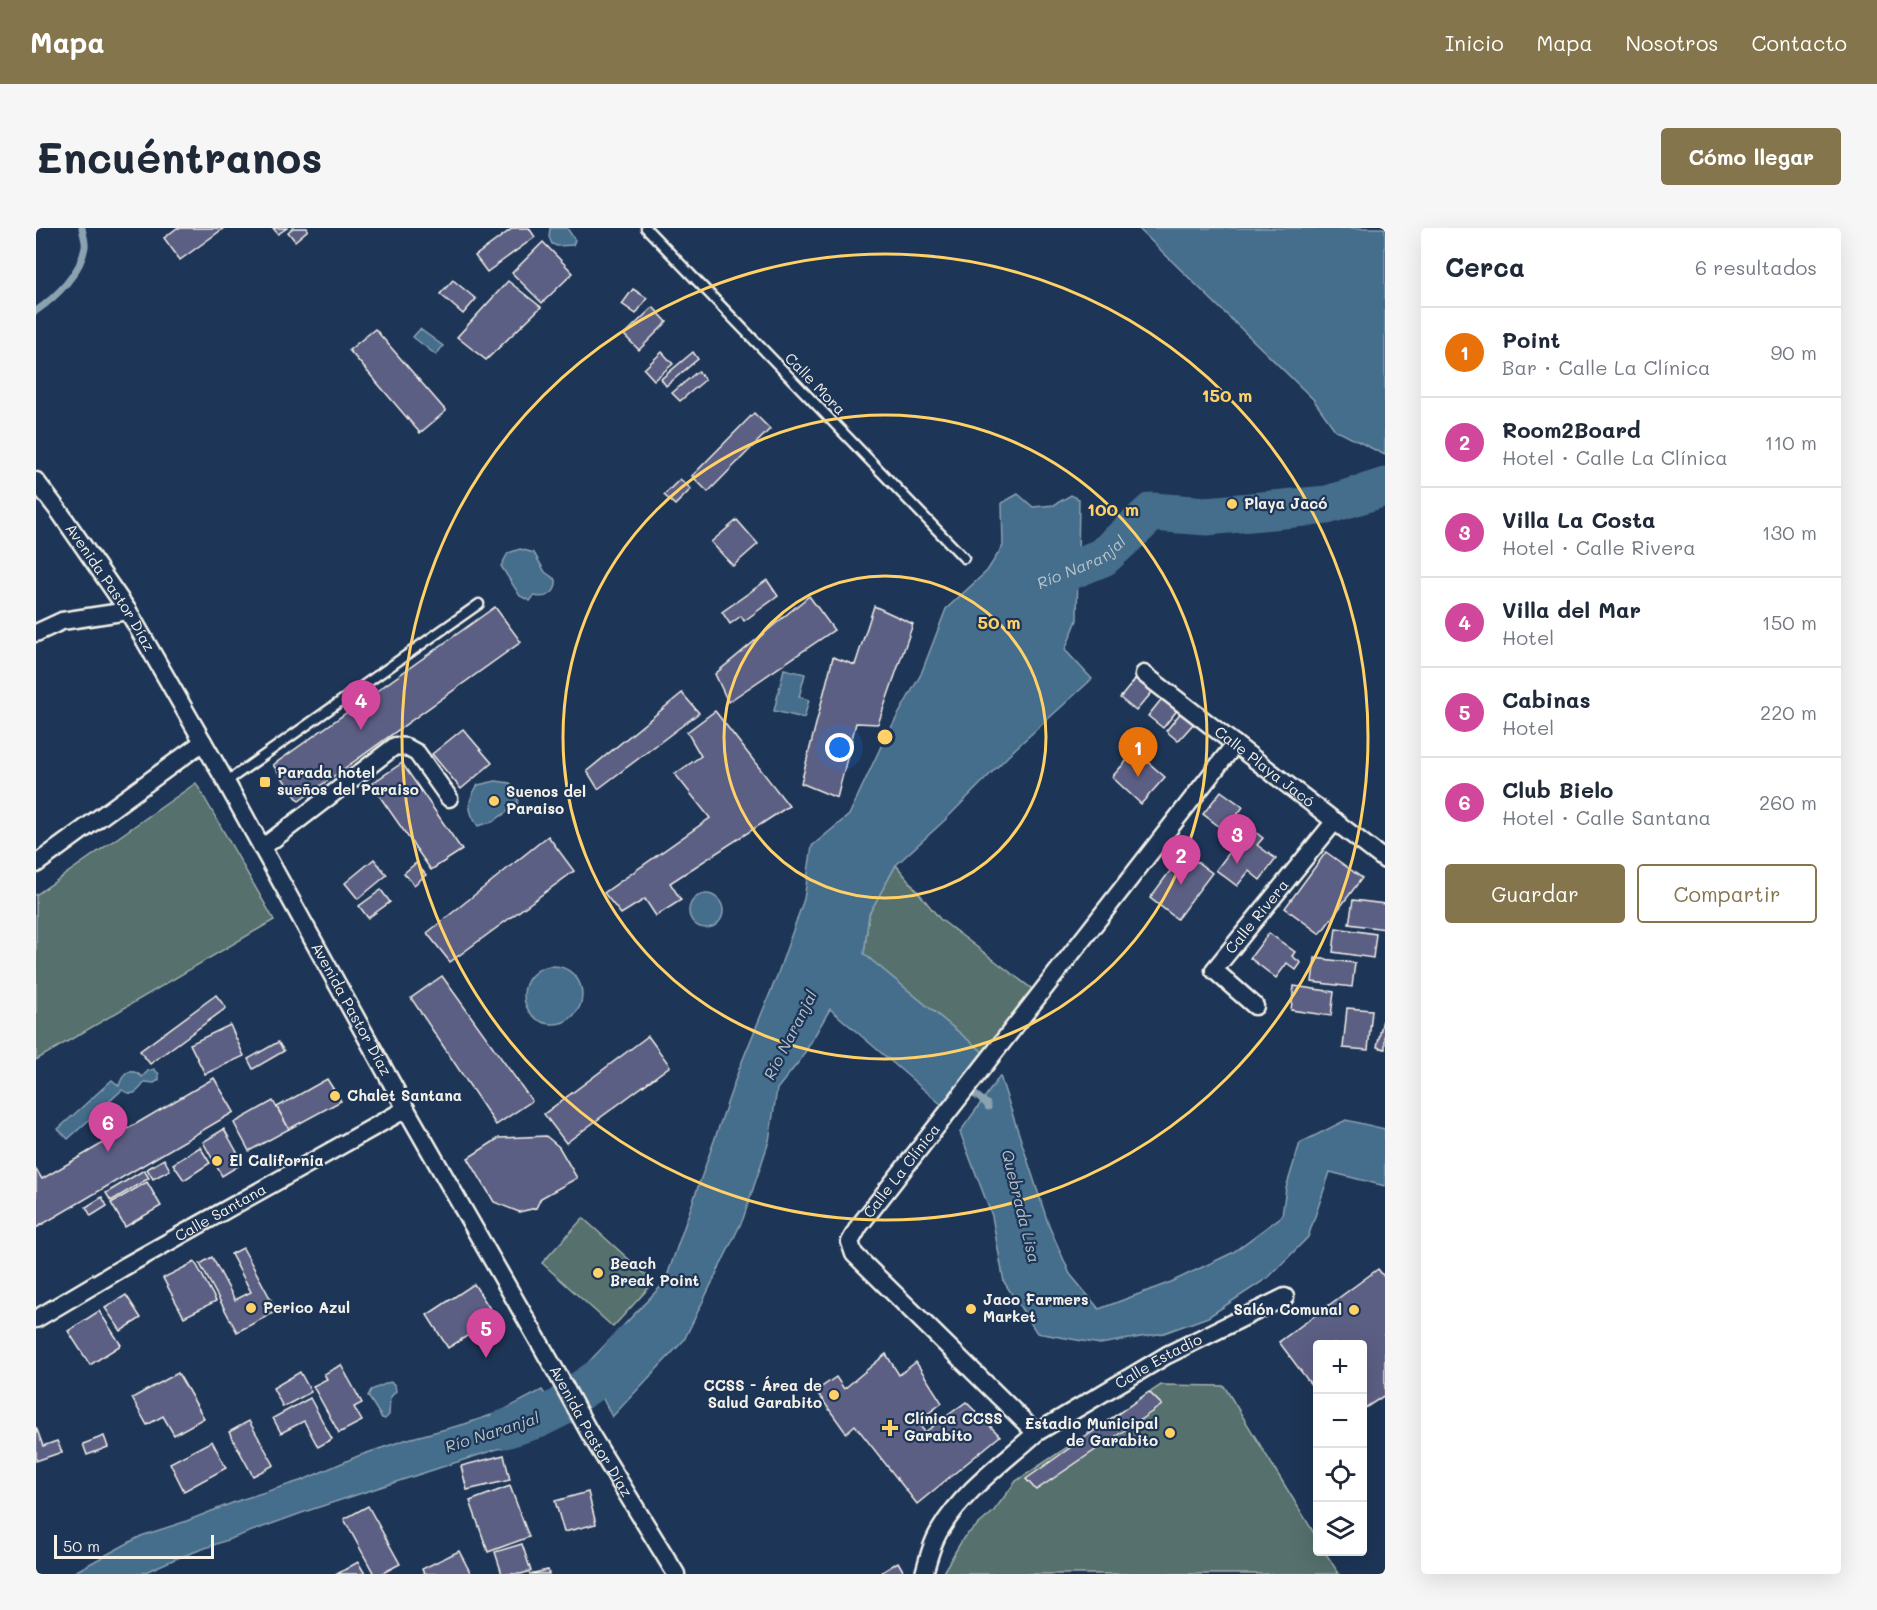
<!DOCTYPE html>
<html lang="es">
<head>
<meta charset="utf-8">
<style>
	:root { --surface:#fff; --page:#f6f6f7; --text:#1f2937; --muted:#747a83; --line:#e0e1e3; --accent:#84754c }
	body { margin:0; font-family:Mali,sans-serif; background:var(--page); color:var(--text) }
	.controls { position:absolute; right:18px; bottom:18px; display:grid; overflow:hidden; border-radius:6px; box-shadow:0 6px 24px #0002 }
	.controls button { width:54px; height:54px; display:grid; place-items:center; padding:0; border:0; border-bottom:2px solid var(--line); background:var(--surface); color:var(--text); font:30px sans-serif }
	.scale { position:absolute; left:18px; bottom:15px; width:160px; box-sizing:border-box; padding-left:6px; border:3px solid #f4f1e8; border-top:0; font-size:16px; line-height:21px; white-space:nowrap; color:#f4f1e8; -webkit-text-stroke:4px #1d3557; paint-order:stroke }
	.you { position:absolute; left:804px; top:520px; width:21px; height:21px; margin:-15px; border:4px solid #fff; border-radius:50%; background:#1a73e8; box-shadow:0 0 0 9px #1a73e833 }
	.badge { display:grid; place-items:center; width:39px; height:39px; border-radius:50%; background:var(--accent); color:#fff; font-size:20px; font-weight:700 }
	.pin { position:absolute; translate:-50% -50px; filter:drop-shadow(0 2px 3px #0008) }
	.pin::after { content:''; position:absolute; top:32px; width:21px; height:18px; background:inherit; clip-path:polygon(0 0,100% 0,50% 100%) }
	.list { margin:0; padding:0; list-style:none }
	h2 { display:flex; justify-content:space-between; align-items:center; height:78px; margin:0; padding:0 24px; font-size:26px }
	h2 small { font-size:20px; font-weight:400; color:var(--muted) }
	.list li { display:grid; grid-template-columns:39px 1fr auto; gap:18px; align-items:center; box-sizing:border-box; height:90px; padding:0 24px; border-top:2px solid var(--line) }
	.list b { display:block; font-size:22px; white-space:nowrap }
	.list p { margin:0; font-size:20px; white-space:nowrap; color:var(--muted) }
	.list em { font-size:20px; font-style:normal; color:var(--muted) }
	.actions { display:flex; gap:12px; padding:18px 24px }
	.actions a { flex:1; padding:14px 0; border:2px solid var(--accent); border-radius:6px; text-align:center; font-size:21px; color:var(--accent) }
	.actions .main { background:var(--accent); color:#fff }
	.icon { flex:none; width:33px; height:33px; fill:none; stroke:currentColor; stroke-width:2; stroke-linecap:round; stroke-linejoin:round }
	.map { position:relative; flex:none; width:1349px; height:1346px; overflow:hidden; border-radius:6px }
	header { display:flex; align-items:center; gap:36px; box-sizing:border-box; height:84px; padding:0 30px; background:var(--accent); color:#fff }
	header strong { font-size:28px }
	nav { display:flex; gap:33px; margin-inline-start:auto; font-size:21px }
	.intro { display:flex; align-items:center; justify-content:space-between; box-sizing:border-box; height:144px; padding:0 36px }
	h1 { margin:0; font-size:42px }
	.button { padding:15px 27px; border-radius:6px; background:var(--accent); color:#fff; font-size:21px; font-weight:700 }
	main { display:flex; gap:36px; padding:0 36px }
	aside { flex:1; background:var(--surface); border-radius:6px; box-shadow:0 6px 24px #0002 }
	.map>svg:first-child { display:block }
	.green { fill:#546f6d; stroke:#a4b0aa; stroke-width:1.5 }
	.water { fill:#456d8c; stroke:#8ba2b1; stroke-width:1.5 }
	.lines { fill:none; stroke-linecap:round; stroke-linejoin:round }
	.stream { stroke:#8ba2b1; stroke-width:7 }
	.river { stroke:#456d8c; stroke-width:39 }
	.building { fill:#5c5f84; stroke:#f4f1e8; stroke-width:1.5 }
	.service-casing { stroke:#f4f1e8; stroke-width:13 }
	.minor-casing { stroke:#f4f1e8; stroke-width:21 }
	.service { stroke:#1d3557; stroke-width:8 }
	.minor { stroke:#1d3557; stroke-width:16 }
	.ring { fill:none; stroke:#ffd166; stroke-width:3 }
	.poi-dot { fill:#ffd166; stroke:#1d3557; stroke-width:2 }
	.labels { text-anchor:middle; stroke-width:4.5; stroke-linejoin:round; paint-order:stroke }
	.street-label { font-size:15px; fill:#f4f1e8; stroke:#1d3557 }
	.poi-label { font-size:15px; font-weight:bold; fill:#f4f1e8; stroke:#1d3557; text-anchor:start }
	.water-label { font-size:16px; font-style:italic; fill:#b7c3c8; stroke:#1d3557 }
	.centre { fill:#ffd166; stroke:#1d3557; stroke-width:3 }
	.ring-label { font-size:18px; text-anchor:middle; font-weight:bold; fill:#ffd166; stroke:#1d3557; stroke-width:4.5; stroke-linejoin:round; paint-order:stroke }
</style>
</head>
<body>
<header>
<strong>Mapa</strong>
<nav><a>Inicio</a><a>Mapa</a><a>Nosotros</a><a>Contacto</a></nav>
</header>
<div class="intro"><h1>Encuéntranos</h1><a class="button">Cómo llegar</a></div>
<main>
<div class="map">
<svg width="1349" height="1346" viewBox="0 0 1349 1346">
	<rect width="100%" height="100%" fill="#1d3557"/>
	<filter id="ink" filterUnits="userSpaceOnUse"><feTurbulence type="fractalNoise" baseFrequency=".0167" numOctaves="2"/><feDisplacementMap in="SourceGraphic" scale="12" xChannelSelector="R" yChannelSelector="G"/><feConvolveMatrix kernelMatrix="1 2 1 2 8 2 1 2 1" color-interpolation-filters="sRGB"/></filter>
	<g filter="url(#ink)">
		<g class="green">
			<path d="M 160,555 L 238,692 L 0,832 L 0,667 Z"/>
			<path d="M 860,637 L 904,691 L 996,761 L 948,825 L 828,726 L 833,686 Z"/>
			<path d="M 547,990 L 618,1054 L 577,1099 L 506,1035 Z"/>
			<path d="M 1125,1157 L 1188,1158 L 1281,1310 L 1282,1324 L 1289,1324 L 1303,1346 L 906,1346 L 928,1309 L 957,1284 L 980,1253 Z"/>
		</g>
		<g class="water">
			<path d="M 514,0 L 531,0 L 539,12 L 537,17 L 521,18 L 516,16 L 513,9 Z"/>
			<path d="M 1102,0 L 1349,0 L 1349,227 L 1299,202 L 1277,171 Z"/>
			<path d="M 384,101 L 407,118 L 400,127 L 377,109 Z"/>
			<path d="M 982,266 L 997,279 L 1018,277 L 1035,267 L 1043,271 L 1041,392 L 1029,422 L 1056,451 L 980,520 L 909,592 L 860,637 L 833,686 L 828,726 L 948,825 L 907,878 L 794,781 L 765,831 L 741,861 L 733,913 L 707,991 L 648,1112 L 576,1189 L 550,1137 L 629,1054 L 703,841 L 741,748 L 768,671 L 776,618 L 813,587 L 847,514 L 885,446 L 910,381 L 951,343 L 967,318 L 966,275 Z"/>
			<path d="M 484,321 L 498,325 L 509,344 L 520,352 C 521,365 511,371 498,368 L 494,373 L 484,368 L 465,338 L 472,325 Z"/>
			<path d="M 748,441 L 769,446 L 763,469 L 773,472 L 768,490 L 738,483 Z"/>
			<path d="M 460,553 L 474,555 L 483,566 L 481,577 L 456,594 L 442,598 C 431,583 431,572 442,557 Z"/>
			<circle cx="670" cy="683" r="17"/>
			<circle cx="517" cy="767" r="29"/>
			<path d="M 118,841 L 123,846 L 123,852 L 118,855 L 109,854 C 102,863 98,870 86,862 L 32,911 L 22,901 L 76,852 L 83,858 C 86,846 95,838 106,849 L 112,843 Z"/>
			<path d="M 964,848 L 1013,998 L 1034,1046 L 1063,1081 L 1135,1054 L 1196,1025 L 1246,988 L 1250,960 L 1264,915 L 1310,892 L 1349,901 L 1349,958 L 1294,944 L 1272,1009 L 1233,1049 L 1172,1089 L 1128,1105 L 1064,1116 L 1001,1105 L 968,1054 L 956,988 L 924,904 Z"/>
			<path d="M 354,1154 L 359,1157 L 360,1163 L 354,1170 L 353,1187 L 349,1191 L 346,1190 L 332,1168 L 335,1162 Z"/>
			<path d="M 506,1162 L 527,1194 L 509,1208 L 458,1222 L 274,1282 L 139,1331 L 105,1346 L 35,1346 L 105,1308 L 148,1294 L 204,1272 L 267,1252 L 322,1228 L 372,1211 L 429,1196 L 464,1184 Z"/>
		</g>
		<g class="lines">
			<g class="stream">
				<path d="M 0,83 C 20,69 45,45 49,19 C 50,14 47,6 46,0"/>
				<path d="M 932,861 L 951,876 L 952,879"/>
			</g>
			<g class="river">
				<path id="s1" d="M 994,359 L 1067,329 L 1116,284 L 1171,288 L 1291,277 L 1349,259"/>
				<path d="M 469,1201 L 501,1191 L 525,1179 L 535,1169 L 573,1143 L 596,1115"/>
			</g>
		</g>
		<g class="building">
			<path d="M 141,0 L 188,0 L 144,32 L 128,10 Z"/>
			<path d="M 237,0 L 251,0 L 242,6 Z"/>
			<path d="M 257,0 L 271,0 L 272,2 L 259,13 L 252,4 Z"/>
			<path d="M 477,0 L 493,0 L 499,9 L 451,44 L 439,28 Z"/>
			<path d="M 507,14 L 537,45 L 506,75 L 476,45 Z"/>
			<path d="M 417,52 L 440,71 L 427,86 L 404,66 Z"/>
			<path d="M 472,53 L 505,79 L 450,132 L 421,109 Z"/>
			<path d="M 597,61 L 611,70 L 600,86 L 586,76 Z"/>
			<path d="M 617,79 L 631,94 L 603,122 L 588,107 Z"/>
			<path d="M 339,101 L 410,183 L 384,205 L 313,122 Z"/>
			<path d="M 626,124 L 637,136 L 618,152 L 608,141 Z"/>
			<path d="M 657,124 L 662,131 L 630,158 L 625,151 Z"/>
			<path d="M 662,143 L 669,152 L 644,173 L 636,165 Z"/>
			<path d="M 718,185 L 734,201 L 672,264 L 656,248 Z"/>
			<path d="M 644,251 L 655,261 L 639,277 L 628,267 Z"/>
			<path d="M 701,292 L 722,316 L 697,338 L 675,314 Z"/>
			<path d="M 731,352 L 742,368 L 708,393 L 705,388 L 694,396 L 686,384 Z"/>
			<path d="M 773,368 L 798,402 L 692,474 L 679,446 Z"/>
			<path d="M 838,378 L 877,396 L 842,496 L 820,495 L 801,570 L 765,555 L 797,429 L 819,437 Z"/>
			<path d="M 459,379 L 485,414 L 263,573 L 237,537 Z"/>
			<path d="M 1102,448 L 1118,462 L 1100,483 L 1084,470 Z"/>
			<path d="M 646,465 L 663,485 L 562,561 L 551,543 Z"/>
			<path d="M 1128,468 L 1143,480 L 1127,500 L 1112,488 Z"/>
			<path d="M 679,483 L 753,578 L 634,655 L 645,672 L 620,688 L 609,671 L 585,686 L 568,665 L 674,590 L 639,546 L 665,528 L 651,504 Z"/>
			<path d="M 1146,483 L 1159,494 L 1142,513 L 1130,503 Z"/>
			<path d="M 427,501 L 456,535 L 425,561 L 396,526 Z"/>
			<path d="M 1099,523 L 1129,549 L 1105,576 L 1076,549 Z"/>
			<path d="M 366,535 L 426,622 L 395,642 L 335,556 Z"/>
			<path d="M 1185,563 L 1207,579 L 1189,603 L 1167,586 Z"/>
			<path d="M 1213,599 L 1227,610 L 1221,617 L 1240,631 L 1224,652 L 1213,643 L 1201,658 L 1180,642 Z"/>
			<path d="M 512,608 L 538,643 L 414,734 L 391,705 Z"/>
			<path d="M 1148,624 L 1176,645 L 1141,691 L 1114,670 Z"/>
			<path d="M 1290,624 L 1326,650 L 1284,706 L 1249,680 Z"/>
			<path d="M 338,631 L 351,647 L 322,671 L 309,655 Z"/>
			<path d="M 380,635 L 390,647 L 378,657 L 368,645 Z"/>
			<path d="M 345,662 L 354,674 L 332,690 L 323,678 Z"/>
			<path d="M 1317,672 L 1349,676 L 1349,701 L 1313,696 Z"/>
			<path d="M 1300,700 L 1340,706 L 1337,730 L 1297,724 Z"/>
			<path d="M 1233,705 L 1259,724 L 1256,728 L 1265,735 L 1260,742 L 1251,735 L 1240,750 L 1214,730 Z"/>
			<path d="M 1279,730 L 1319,735 L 1316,759 L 1276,754 Z"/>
			<path d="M 406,748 L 496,873 L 460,897 L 375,770 Z"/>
			<path d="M 1258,758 L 1298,764 L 1295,788 L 1255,782 Z"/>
			<path d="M 180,767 L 190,780 L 114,836 L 104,823 Z"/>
			<path d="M 1311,780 L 1336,782 L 1332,822 L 1307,820 Z"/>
			<path d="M 1349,782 L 1349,821 L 1341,819 Z"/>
			<path d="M 194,797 L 208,828 L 169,846 L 154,816 Z"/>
			<path d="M 612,808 L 634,838 L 530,915 L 508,886 Z"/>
			<path d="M 242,814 L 248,823 L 217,841 L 212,831 Z"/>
			<path d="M 178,850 L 198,884 L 0,1000 L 0,941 L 6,951 Z"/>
			<path d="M 291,851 L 305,873 L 253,901 L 241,879 Z"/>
			<path d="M 237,873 L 253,901 L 213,923 L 198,895 Z"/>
			<path d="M 188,901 L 207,935 L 186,948 L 167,914 Z"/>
			<path d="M 510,908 L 523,919 L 541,950 L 505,970 L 500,980 L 483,984 L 458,974 L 432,930 L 463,910 Z"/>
			<path d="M 164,919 L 174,935 L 148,952 L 137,936 Z"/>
			<path d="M 128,931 L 134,942 L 117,951 L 111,941 Z"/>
			<path d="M 108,942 L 113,950 L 75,973 L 70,965 Z"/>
			<path d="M 111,954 L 125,978 L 89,999 L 75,975 Z"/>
			<path d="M 66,969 L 71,978 L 55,988 L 50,979 Z"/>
			<path d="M 207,1020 L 241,1083 L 201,1104 L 164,1036 L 176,1029 L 199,1072 L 215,1064 L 195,1026 Z"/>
			<path d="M 159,1034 L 180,1073 L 148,1089 L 127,1050 Z"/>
			<path d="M 1342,1041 L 1349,1050 L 1349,1167 L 1326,1182 L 1326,1116 L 1282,1116 L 1282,1166 L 1243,1114 Z"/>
			<path d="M 438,1056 L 460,1090 L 412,1120 L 391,1087 Z"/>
			<path d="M 90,1067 L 105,1090 L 85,1103 L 69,1080 Z"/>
			<path d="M 63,1083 L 85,1117 L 54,1137 L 32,1103 Z"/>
			<path d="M 850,1126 L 863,1147 L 880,1134 L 906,1175 L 881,1194 L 889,1204 L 930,1174 L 964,1208 L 881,1276 L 819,1197 L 810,1205 L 780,1163 L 800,1149 L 808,1161 Z"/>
			<path d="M 305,1137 L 326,1175 L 318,1179 L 326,1193 L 303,1205 L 277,1158 L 291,1151 L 288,1146 Z"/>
			<path d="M 264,1144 L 275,1164 L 247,1179 L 237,1160 Z"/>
			<path d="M 142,1145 L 168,1190 L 138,1207 L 127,1188 L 111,1197 L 96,1170 Z"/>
			<path d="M 1113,1164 L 1126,1177 L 1000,1262 L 990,1251 Z"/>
			<path d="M 274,1170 L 296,1211 L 282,1219 L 268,1193 L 245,1205 L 237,1190 Z"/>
			<path d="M 213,1193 L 238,1237 L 217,1248 L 193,1204 Z"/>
			<path d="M 0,1199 L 7,1218 L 21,1213 L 26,1224 L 0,1233 Z"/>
			<path d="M 68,1208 L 72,1219 L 51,1227 L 47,1216 Z"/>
			<path d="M 176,1213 L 190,1240 L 148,1263 L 134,1235 Z"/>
			<path d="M 468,1227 L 474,1252 L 431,1262 L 425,1238 Z"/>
			<path d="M 474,1258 L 493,1309 L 452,1324 L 434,1273 Z"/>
			<path d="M 552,1264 L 560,1296 L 528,1304 L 519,1273 Z"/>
			<path d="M 332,1278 L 364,1336 L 345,1346 L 338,1346 L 308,1291 Z"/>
			<path d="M 486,1316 L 495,1343 L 485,1346 L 466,1346 L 459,1324 Z"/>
			<path d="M 423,1323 L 435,1346 L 388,1346 L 386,1341 Z"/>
			<path d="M 322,1334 L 329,1346 L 301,1346 Z"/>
			<path d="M 862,1334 L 869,1346 L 843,1346 Z"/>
			<path d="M 512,1342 L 513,1346 L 493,1346 Z"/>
		</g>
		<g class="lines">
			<defs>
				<g id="service">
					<path d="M 610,0 L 928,330"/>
					<path d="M 190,554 L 443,376"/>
				</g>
				<g id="minor">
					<path id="s2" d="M 0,253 L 25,286 L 92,383 L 190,554 L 370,881 L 522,1147 L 553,1204 L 640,1346"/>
					<path d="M 0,405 L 26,393 L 92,383"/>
					<path id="s3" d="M 1108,446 L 1349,632"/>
					<path d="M 226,620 L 359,518 L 370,519 L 381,525 L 413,570"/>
					<path d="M 0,636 L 167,514"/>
					<path id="s4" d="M 1219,778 L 1178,742 L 1299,593"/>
					<path id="s5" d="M 0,1091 L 86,1040 L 370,881"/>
					<path id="s6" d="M 1000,1205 L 1131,1127 L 1249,1069"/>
					<path id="s7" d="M 888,1346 C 892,1331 896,1315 904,1302 C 927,1263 967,1235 1000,1205 L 818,1026 L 814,1014 L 823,998 L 1199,516"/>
				</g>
			</defs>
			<use href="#service" class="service-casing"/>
			<use href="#minor" class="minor-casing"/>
			<use href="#service" class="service"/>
			<use href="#minor" class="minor"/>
		</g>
	</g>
	<g class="ring">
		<circle cx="849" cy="509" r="161"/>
		<circle cx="849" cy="509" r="322"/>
		<circle cx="849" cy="509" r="483"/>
	</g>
	<g class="poi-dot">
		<circle cx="1196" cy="276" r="6"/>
		<rect x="223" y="548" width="12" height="12" rx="3"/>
		<circle cx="458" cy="573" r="6"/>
		<circle cx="299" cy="868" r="6"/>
		<circle cx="181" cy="933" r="6"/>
		<circle cx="562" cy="1045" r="6"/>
		<circle cx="215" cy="1080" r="6"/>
		<circle cx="935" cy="1081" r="6"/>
		<circle cx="1318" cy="1082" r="6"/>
		<circle cx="798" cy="1167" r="6"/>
		<path d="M851 1191h6v6h6v6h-6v6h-6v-6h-6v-6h6z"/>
		<circle cx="1134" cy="1205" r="6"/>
	</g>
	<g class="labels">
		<g class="street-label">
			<text transform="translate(779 156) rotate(46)" y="5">Calle Mora</text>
			<text dy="5" stroke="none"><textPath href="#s2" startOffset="130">Avenida Pastor Díaz</textPath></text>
			<text dy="5" stroke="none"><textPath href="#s3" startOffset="152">Calle Playa Jacó</textPath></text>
			<text dy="5" stroke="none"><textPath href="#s4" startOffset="123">Calle Rivera</textPath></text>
			<text dy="5" stroke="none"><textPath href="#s2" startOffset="616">Avenida Pastor Díaz</textPath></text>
			<text dy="5" stroke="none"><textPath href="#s7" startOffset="540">Calle La Clínica</textPath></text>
			<text dy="5" stroke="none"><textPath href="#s5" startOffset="213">Calle Santana</textPath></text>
			<text dy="5" stroke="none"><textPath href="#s6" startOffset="142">Calle Estadio</textPath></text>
			<text dy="5" stroke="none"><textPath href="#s2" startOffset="1101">Avenida Pastor Díaz</textPath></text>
		</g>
		<g class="poi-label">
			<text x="1208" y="281">Playa Jacó</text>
			<text x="241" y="550">Parada hotel<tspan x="241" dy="17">sueños del Paraiso</tspan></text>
			<text x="470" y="569">Suenos del<tspan x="470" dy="17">Paraiso</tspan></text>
			<text x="311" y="873">Chalet Santana</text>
			<text x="193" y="938">El California</text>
			<text x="574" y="1041">Beach<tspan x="574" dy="17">Break Point</tspan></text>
			<text x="947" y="1077">Jaco Farmers<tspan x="947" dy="17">Market</tspan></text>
			<text x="227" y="1085">Perico Azul</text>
			<text x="1306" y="1087" text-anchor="end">Salón Comunal</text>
			<text x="786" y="1163" text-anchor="end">CCSS - Área de<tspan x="786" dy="17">Salud Garabito</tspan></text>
			<text x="868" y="1196">Clínica CCSS<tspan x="868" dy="17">Garabito</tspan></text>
			<text x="1122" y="1201" text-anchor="end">Estadio Municipal<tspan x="1122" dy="17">de Garabito</tspan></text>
		</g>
		<g class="water-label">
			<text dy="6" stroke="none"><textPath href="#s1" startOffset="57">Río Naranjal</textPath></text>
			<text transform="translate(754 807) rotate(-63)" y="6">Río Naranjal</text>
			<text transform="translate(985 978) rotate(76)" y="6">Quebrada Lisa</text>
			<text transform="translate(456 1204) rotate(-18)" y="6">Río Naranjal</text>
		</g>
	</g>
	<circle cx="849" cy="509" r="9" class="centre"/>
	<g class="ring-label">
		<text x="1191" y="174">150 m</text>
		<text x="1077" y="288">100 m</text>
		<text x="963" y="401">50 m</text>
	</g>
</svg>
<div class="controls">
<button>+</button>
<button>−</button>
<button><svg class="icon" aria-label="locate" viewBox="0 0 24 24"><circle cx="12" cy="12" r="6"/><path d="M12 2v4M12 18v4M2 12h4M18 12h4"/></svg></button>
<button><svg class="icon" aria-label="layers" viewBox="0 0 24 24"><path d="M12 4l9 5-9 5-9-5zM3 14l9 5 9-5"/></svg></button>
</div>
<div class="scale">50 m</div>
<div class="you"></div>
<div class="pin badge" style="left:1102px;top:549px;background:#e8710a">1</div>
<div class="pin badge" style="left:1145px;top:657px;background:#d1479c">2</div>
<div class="pin badge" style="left:1201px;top:636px;background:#d1479c">3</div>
<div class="pin badge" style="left:325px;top:502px;background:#d1479c">4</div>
<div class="pin badge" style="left:450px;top:1130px;background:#d1479c">5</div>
<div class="pin badge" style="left:72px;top:924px;background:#d1479c">6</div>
</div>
<aside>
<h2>Cerca<small>6 resultados</small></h2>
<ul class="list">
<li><span class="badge" style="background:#e8710a">1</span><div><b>Point</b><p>Bar · Calle La Clínica</p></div><em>90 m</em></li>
<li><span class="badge" style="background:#d1479c">2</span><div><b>Room2Board</b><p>Hotel · Calle La Clínica</p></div><em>110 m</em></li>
<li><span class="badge" style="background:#d1479c">3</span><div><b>Villa La Costa</b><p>Hotel · Calle Rivera</p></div><em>130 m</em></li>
<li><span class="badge" style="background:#d1479c">4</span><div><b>Villa del Mar</b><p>Hotel</p></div><em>150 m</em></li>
<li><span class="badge" style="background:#d1479c">5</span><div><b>Cabinas</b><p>Hotel</p></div><em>220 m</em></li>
<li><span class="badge" style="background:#d1479c">6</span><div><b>Club Bielo</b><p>Hotel · Calle Santana</p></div><em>260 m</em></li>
</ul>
<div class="actions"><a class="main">Guardar</a><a>Compartir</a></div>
</aside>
</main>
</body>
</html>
